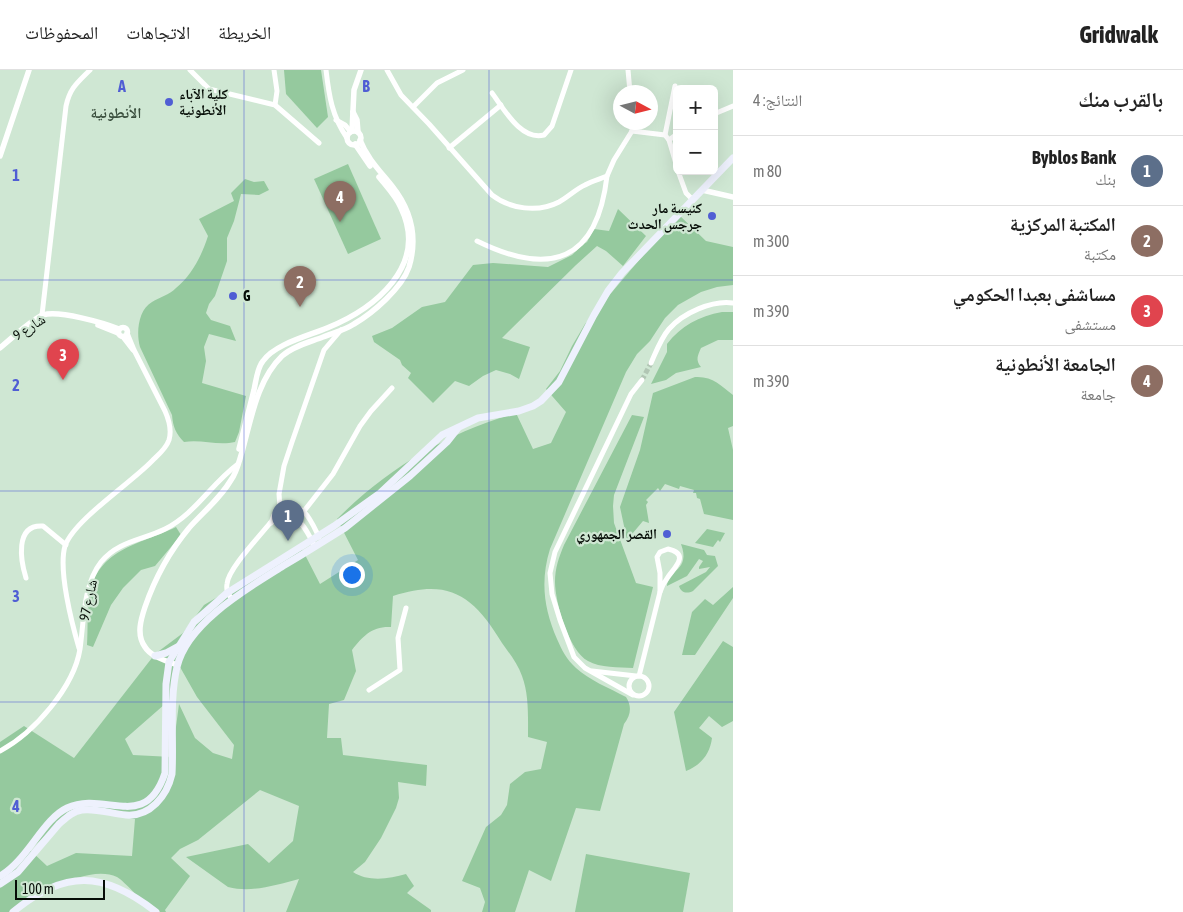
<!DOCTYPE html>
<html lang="ar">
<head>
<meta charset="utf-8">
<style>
	:root { --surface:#fff; --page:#f2f2f2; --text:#222; --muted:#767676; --line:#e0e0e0; --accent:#111827 }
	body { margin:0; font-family:"Asap Condensed","Noto Naskh Arabic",sans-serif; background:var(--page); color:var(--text); direction:rtl }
	.controls { position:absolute; right:15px; top:15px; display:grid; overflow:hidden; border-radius:8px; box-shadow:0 5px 20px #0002 }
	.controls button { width:45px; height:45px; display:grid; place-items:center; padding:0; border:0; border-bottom:1px solid var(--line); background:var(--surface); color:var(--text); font:25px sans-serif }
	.compass { position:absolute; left:613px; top:15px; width:45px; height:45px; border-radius:50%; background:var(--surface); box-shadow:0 5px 20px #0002; rotate:97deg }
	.scale { position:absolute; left:15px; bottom:12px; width:90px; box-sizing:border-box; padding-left:5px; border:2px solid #060d07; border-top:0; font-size:14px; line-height:18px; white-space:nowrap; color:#060d07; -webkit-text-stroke:4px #cfe7d3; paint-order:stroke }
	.you { position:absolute; left:351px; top:504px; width:18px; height:18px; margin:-12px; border:4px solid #fff; border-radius:50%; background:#1a73e8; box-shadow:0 0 0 8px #1a73e833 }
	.badge { display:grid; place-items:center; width:32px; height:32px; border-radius:50%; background:var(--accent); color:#fff; font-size:16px; font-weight:700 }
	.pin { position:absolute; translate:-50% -41px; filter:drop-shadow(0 1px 2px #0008) }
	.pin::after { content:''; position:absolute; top:26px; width:18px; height:15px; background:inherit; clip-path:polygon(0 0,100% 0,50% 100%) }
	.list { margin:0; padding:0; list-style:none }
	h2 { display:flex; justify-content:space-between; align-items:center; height:65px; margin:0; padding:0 20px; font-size:21px }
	h2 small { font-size:16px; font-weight:400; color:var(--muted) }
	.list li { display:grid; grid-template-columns:32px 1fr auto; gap:15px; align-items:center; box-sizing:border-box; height:70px; padding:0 20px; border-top:1px solid var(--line) }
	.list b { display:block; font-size:19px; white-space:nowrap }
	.list p { margin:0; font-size:16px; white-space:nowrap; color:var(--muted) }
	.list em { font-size:16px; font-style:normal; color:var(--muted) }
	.map { position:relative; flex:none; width:733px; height:842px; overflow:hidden; direction:ltr }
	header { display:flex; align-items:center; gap:30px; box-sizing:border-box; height:70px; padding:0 25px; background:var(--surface); border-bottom:1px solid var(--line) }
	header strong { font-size:24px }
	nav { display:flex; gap:28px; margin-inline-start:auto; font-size:18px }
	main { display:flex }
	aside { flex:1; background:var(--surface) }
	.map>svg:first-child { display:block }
	.green { fill:#95c99e; fill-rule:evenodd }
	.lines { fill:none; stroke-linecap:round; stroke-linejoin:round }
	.minor-tunnel { stroke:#b1c6b4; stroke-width:5; stroke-dasharray:5 2.5; stroke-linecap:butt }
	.minor { stroke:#fff; stroke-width:5 }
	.tertiary { stroke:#fff; stroke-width:5.5 }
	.secondary { stroke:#eef1fd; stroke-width:7 }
	.grid { fill:none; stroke:#505ed4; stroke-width:1; stroke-opacity:0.55 }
	.poi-dot { fill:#505ed4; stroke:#cfe7d3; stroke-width:2 }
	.labels { text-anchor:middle; stroke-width:4.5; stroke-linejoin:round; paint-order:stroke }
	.poi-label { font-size:14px; font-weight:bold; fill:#060d07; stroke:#cfe7d3; text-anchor:start }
	.street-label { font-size:14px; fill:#060d07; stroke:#cfe7d3 }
	.neighbourhood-label { font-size:15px; font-weight:bold; fill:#3b4f3e; stroke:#cfe7d3 }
	.grid-label { font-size:16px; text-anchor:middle; font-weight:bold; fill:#505ed4; stroke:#cfe7d3; stroke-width:4.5; stroke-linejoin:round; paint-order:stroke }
</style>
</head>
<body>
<header>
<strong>Gridwalk</strong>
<nav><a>الخريطة</a><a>الاتجاهات</a><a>المحفوظات</a></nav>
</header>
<main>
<aside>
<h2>بالقرب منك<small>النتائج: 4</small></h2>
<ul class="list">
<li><span class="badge" style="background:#5c6f8a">1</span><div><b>Byblos Bank</b><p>بنك</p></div><em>80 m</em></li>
<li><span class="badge" style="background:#8d6e63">2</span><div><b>المكتبة المركزية</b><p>مكتبة</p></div><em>300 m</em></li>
<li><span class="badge" style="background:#e0444e">3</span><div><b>مساشفى بعبدا الحكومي</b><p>مستشفى</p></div><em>390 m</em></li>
<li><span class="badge" style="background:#8d6e63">4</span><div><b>الجامعة الأنطونية</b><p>جامعة</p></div><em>390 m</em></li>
</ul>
</aside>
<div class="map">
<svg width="733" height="842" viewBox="0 0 733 842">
	<rect width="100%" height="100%" fill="#cfe7d3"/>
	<g class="green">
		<path d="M 284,0 L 321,0 L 328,47 L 317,58 L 286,24 Z"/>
		<path d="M 348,94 L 381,169 L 348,184 L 314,109 Z"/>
		<path d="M 245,109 L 254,112 L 264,111 L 269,120 L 259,125 L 241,124 L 234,151 L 227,168 L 227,191 L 215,226 L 209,234 L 206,243 L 211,250 L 230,256 L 236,271 L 209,264 L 204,277 L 206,291 L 202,313 L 246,326 L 239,362 L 235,372 C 218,376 201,369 184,372 C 176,364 173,357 172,345 L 140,277 C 136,263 138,240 152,232 C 160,227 169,225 176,218 C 192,205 202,185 208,166 L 199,149 L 234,131 L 231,123 Z"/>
		<path d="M 618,139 L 646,166 L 623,196 L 606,181 L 597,176 L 576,195 L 502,268 L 530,277 L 519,309 L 510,304 L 496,300 L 483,306 L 469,316 L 455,311 L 433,333 L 408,308 L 411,303 L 402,295 L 400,290 L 374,272 L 372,266 L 392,258 L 422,237 L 445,232 L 473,195 L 493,193 L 548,197 L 572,185 L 582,175 L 587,172 L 594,159 L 609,161 Z"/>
		<path d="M 678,144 L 706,171 L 733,177 L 733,215 L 717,217 L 701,222 L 678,235 L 665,248 L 650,271 L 637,284 L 626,302 L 550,479 C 540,511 544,539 557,569 C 562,580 566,589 576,598 C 589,610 609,618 626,627 C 632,636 631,645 624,654 L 600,741 L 576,738 L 551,811 L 529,800 L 515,842 L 482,842 L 485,832 L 480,818 L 462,811 L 486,757 L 501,745 L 507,735 L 510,714 L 525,702 L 541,699 L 547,672 L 528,667 C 528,647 529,624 522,606 C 518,594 509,583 502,573 C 473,525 449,508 393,526 L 391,557 C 372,556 363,566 352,580 L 356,601 L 344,630 L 329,634 L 327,668 L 341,668 L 343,685 L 427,695 L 426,716 L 398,712 L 399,728 L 396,738 L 381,768 L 365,792 L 353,802 C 368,812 389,809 406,804 L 414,816 L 407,823 L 431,840 L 431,842 L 286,842 L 299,809 C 276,815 252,823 228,817 L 186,787 L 248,774 L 269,793 L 293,771 L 299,736 L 260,720 L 198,770 L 180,779 L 171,788 L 190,806 L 165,840 L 166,842 L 154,842 C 146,835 124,811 117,807 C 88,793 34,827 9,842 L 0,842 L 0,672 L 24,656 L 74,688 L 155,584 L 183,563 L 204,535 L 301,477 L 320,514 L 358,490 L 337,449 C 388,398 447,363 516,343 L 533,379 L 551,373 L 566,342 L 546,319 L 560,301 L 572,276 L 585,254 ZM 180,597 L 197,627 L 234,675 L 232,689 L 213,683 L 195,668 L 179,634 L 172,687 L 133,685 L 125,669 L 173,627 ZM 85,741 L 135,749 L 132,786 L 76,783 L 47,796 L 30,780 L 60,752 Z"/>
		<path d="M 722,242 L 733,242 L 733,270 L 718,270 L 701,278 C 698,285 695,290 701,297 L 676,303 L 666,310 L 651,314 L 667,282 L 667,274 C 681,256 699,246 722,242 Z"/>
		<path d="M 695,307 C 713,306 720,315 733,325 L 733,356 L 728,358 L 733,380 L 733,450 L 704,444 L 700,429 L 697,428 L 696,423 L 693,423 L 694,420 L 680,416 L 679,419 L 665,414 L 660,421 L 658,418 L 646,430 L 648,432 L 646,435 L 649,453 L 643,451 L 627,470 L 620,437 L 640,380 L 653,323 Z"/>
		<path d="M 632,345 L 644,347 L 614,425 L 613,436 L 614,453 L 636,513 L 653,517 L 633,598 C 619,597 600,598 588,591 C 569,581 555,532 555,512 C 555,498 559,487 564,475 Z"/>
		<path d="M 176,457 L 181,465 L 155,496 L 141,500 L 123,518 L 111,535 L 93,577 L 87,575 C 88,560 87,544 89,529 C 95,479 139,475 176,457 Z"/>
		<path d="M 707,459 L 725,463 L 720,472 L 718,470 L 713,477 L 695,473 Z"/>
		<path d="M 681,474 L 704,480 L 707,485 L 715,486 L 718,496 L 693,521 C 687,524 681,523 679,516 L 706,502 L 710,497 L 699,499 L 699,497 L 703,491 L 699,489 L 687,506 L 667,516 C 668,499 691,501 681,474 Z"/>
		<path d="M 733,517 L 733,528 L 695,585 L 682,585 L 692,542 L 705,529 L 713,535 Z"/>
		<path d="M 723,571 L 733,577 L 733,651 L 722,657 L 709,646 L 699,658 L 712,668 C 710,684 701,695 686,701 L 674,642 Z"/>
		<path d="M 586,784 L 690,803 L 683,842 L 575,842 Z"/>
	</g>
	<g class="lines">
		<path class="minor-tunnel" d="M 642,310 L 651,293"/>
		<g class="minor">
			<path d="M 190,0 L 209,19 L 275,35 L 319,73"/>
			<path d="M 274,0 L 277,21 L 275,35"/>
			<path d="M 326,0 C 329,26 332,46 347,68"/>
			<path d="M 387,0 L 401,25 L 429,54 L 492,125 C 510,139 538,143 559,132 C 568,127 576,119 585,115 C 592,111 600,109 607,106 L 614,90 L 632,61"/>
			<path d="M 628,0 L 630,22"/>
			<path d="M 492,23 C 504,39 521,71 544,65 L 552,56 L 571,0"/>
			<path d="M 413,37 L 437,13 L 463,0"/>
			<path d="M 714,44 L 733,36"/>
			<path d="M 336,50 L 345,55 L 351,62"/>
			<path d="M 632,52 L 632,61"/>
			<path d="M 632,61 L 665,65 L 669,70 L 677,97"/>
			<path d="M 665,65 L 675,16"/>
			<path d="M 669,70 L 677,64"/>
			<path d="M 449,78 L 501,35"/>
			<path d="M 678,101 L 686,123 L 693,130"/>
			<path d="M 477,171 C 550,207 597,192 607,106"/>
			<path d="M 42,245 L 66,36 C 70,18 77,13 90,0"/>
			<path d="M 123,267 L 133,280"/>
			<path d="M 651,293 C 656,282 661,268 669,259 C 683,243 712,230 733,233"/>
			<path d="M 284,447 L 280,437 L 279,424 L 284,396 L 292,372 L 324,280 L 341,260"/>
			<path d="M 297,450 L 333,404 L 360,356 L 371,341 L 392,318"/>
			<path d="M 271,453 L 274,445 L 282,437 C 304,431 311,451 319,467"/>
			<path d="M 668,479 C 690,484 675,497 668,507 C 665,511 662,516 660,522 L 660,503 L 657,487 L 660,482 Z"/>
			<path d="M 26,508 C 21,492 14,454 43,456 L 66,475"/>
			<path d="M 232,529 C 228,524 226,521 227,514 C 228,499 260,466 270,453 C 296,437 304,455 315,477"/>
			<path d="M 79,578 C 72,554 58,500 65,476 C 74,450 131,413 152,391 C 158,385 166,379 169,370 C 172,360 169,350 165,341 L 134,280 L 127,263"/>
			<path d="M 592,601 L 636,606"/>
			<circle cx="639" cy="616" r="10"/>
			<path d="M 639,606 L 660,522"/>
			<path d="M 369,620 L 400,600 L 398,568 L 406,538"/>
			<path d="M 633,625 L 585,598 L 574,587 L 560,550 L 552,524 L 550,503 L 555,482 L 631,324 L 642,310"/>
			<path d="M 0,681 C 34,663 74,617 80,579 C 84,551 83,515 101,492 C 118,471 143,470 165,459 C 195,444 211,414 238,394"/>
		</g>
		<g class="tertiary">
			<path d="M 353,42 L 357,50 L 358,62"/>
			<path d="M 352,61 L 354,20 L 361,0"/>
			<circle cx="354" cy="68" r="7"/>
			<path d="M 355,74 L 370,96"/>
			<path d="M 0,86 L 29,0"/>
			<path d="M 702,120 L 733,127"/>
			<path d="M 98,255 L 118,263"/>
			<circle cx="123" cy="262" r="4.5"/>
			<path d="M 0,278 C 8,271 36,247 43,245 C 59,240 104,253 119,259"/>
			<path d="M 239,379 C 244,359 249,340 254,320 C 256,311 257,298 263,291 C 275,274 308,266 327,258 C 374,239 429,196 401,138 C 396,126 387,117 379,107"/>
			<path d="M 177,595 C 167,591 151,587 145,577 C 136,565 141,549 145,537 C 155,508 169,482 189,458 C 203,442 220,429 231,410 C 237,402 239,391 242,382 C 251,350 257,310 282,286 C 293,276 310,272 323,267 C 333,263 345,260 354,254 C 373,243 402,218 409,197 C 418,167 411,140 392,116 C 380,101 367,88 360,70"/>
		</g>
		<g class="secondary">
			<path d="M 155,586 L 166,583 L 177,577"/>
			<path d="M 0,806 C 27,791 43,749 67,738 C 105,720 145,763 165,703 L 166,614 L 169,592 L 194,552 L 227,523 L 334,456 L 380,423 L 442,365 L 478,348 L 519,341 L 533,336 L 541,331 L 559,312 L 594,245 L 608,221 L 622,203 L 733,88"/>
			<path d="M 0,814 L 18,802 L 59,754 C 66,748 73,741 82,740 C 96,738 112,744 126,745 C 150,747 167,726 172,704 C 174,669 169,631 177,597 C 187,553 248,518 283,496 C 304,484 324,471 345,458 L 410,406 L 447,372 L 458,358"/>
			<path d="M 13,842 C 65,799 104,801 156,842"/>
		</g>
	</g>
	<path class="grid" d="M 244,0 L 244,842M 489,0 L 489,842M 0,210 L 733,210M 0,421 L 733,421M 0,632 L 733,632"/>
	<g class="poi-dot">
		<circle cx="169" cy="32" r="5"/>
		<circle cx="712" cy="146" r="5"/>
		<circle cx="233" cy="226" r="5"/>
		<circle cx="667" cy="464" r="5"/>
	</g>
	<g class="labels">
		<g class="poi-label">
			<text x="179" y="29">كلية الآباء<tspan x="179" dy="16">الأنطونية</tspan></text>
			<text x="702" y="143" text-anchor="end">كنيسة مار<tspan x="702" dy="16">جرجس الحدث</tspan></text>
			<text x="243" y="231">G</text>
			<text x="657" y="469" text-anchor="end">القصر الجمهوري</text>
		</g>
		<g class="street-label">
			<text transform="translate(29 257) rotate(-33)" y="5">شارع 9</text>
			<text transform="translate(88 530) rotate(-78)" y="5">شارع 97</text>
		</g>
		<g class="neighbourhood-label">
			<text x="116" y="48">الأنطونية</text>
		</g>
	</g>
	<g class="grid-label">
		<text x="122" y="22">A</text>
		<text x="366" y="22">B</text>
		<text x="16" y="111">1</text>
		<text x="16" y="321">2</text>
		<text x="16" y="532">3</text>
		<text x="16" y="742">4</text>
	</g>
</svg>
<div class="controls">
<button>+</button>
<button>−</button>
</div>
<svg class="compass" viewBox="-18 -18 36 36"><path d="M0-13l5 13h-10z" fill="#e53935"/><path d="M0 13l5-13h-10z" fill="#767676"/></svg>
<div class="scale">100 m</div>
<div class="you"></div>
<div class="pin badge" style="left:288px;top:471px;background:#5c6f8a">1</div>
<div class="pin badge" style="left:300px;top:237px;background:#8d6e63">2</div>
<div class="pin badge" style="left:63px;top:310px;background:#e0444e">3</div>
<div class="pin badge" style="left:340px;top:152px;background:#8d6e63">4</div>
</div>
</main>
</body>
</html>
